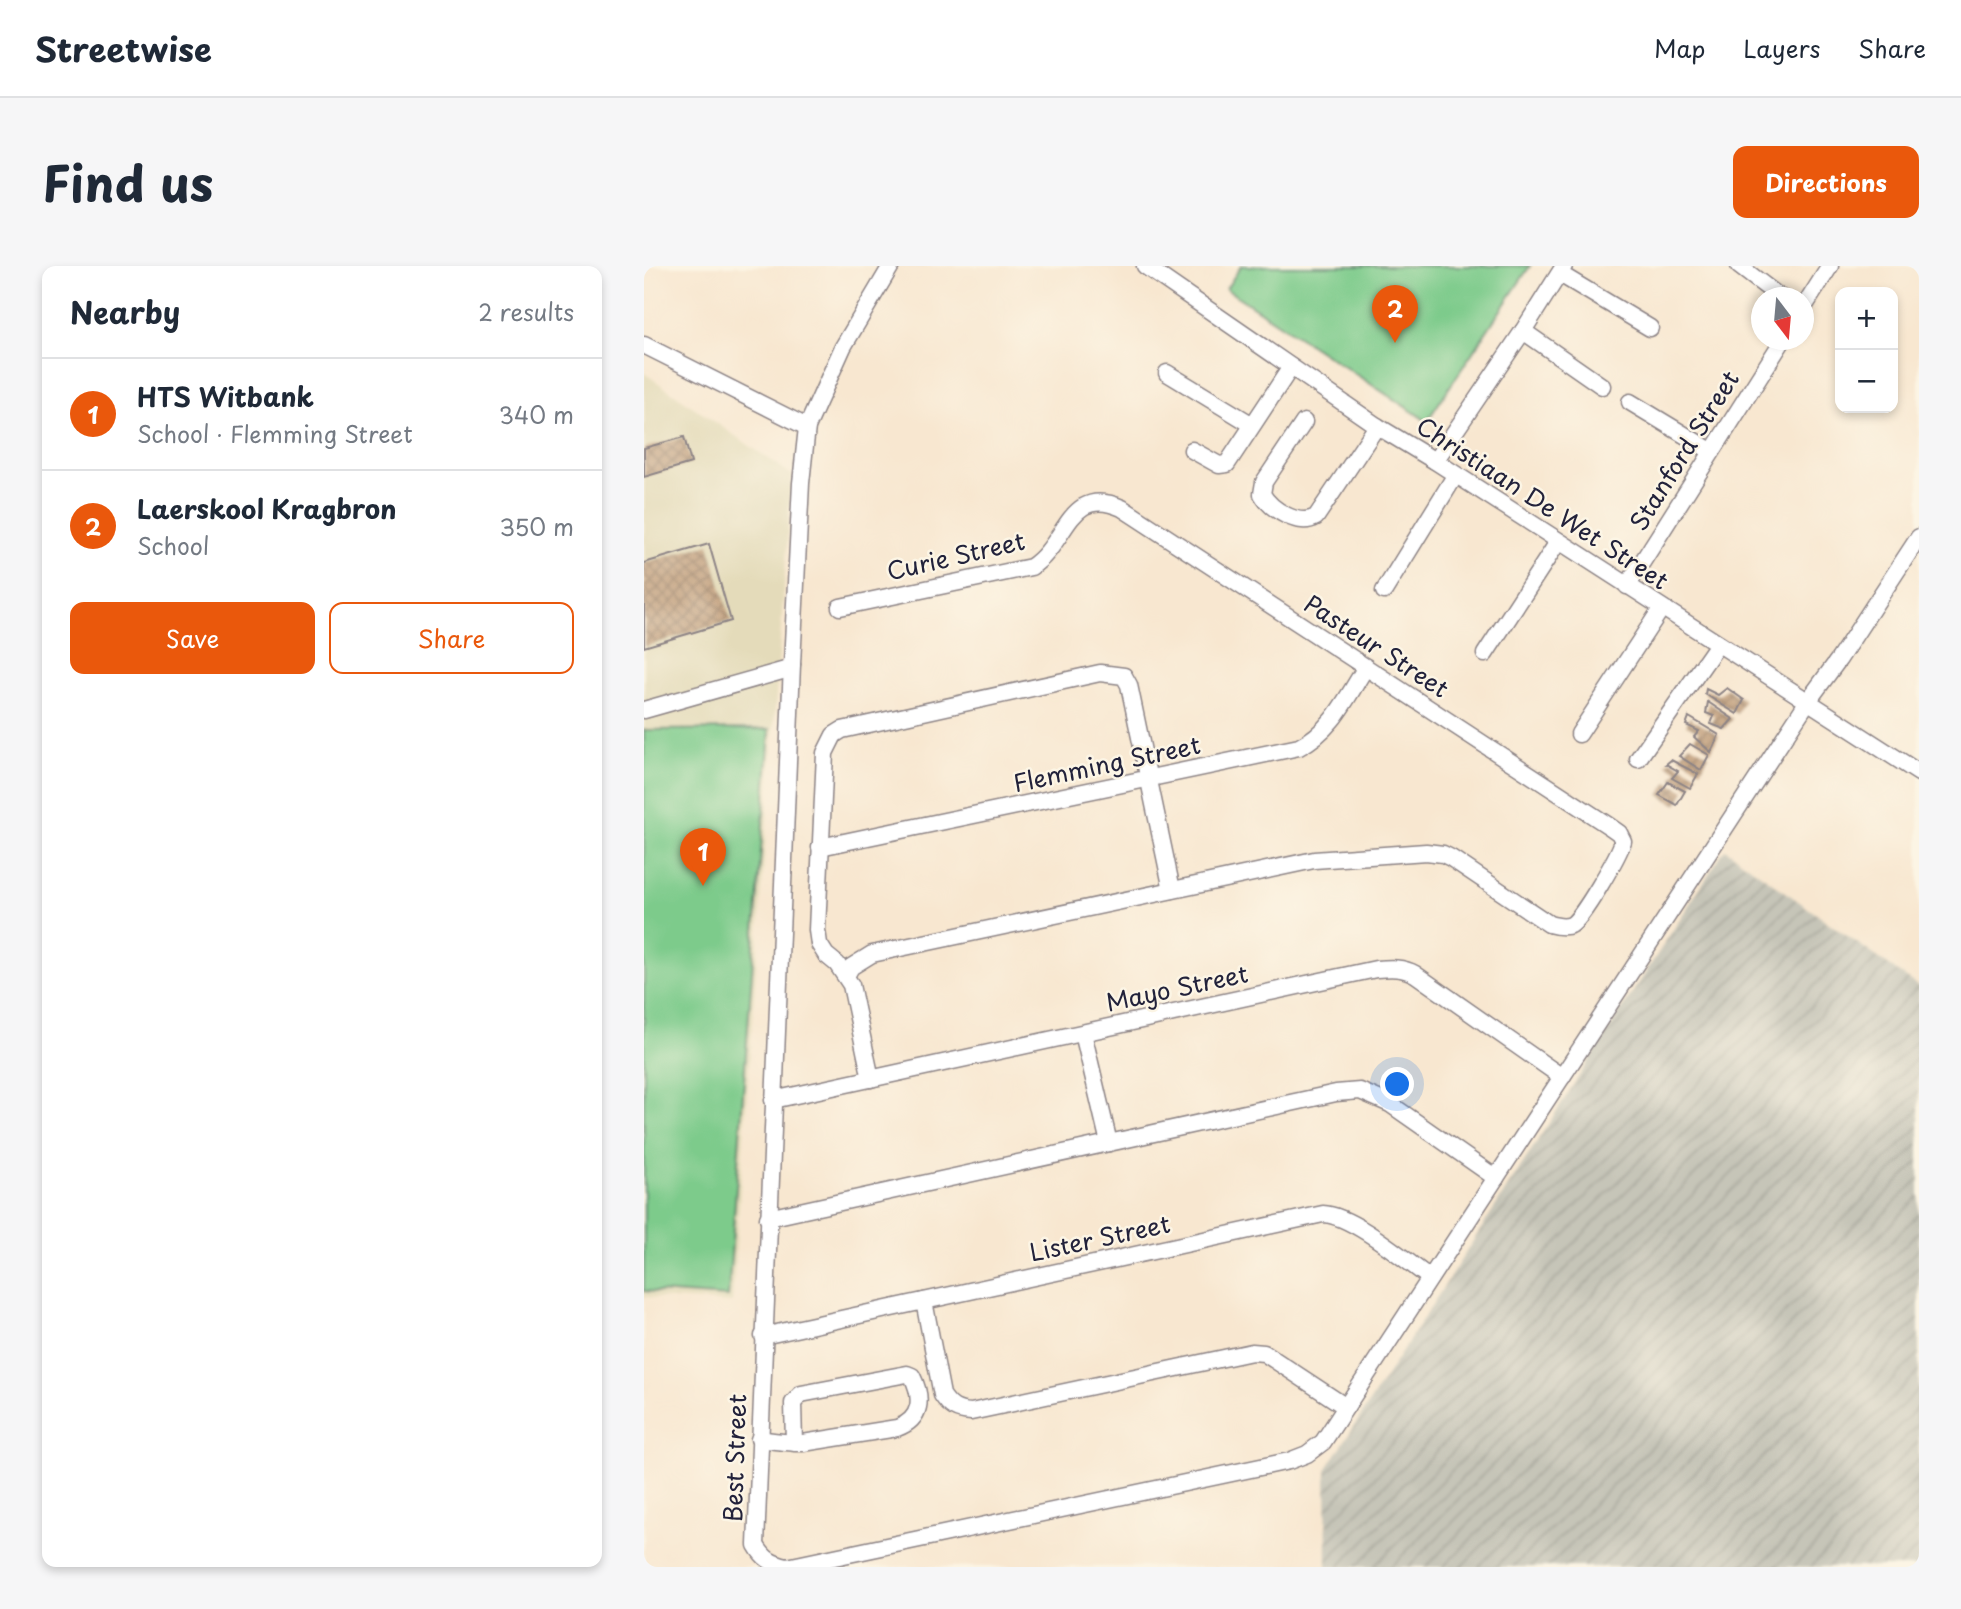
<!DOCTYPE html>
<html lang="en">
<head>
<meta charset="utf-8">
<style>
	:root { --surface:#fff; --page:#f6f6f7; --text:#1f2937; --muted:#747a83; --line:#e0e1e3; --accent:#ea580c }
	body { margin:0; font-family:"Playpen Sans",sans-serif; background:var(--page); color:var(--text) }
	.controls { position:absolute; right:21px; top:21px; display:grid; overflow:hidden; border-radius:14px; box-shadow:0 4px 10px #0003 }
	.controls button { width:63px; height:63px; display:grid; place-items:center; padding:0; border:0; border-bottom:2px solid var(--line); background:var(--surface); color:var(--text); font:35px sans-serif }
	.compass { position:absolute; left:1107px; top:21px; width:63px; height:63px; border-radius:50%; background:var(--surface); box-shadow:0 4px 10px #0003; rotate:164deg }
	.you { position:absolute; left:754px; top:819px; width:24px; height:24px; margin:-18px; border:5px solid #fff; border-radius:50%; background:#1a73e8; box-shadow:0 0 0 10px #1a73e833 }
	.badge { display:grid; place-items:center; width:46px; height:46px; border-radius:50%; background:var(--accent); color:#fff; font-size:23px; font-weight:700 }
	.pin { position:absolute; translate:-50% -58px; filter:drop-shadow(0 2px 4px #0008) }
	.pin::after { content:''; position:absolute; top:37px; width:24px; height:21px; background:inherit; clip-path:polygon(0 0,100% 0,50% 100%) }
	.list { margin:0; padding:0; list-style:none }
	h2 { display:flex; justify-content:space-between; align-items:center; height:91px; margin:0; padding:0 28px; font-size:30px }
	h2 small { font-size:23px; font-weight:400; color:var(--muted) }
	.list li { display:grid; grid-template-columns:46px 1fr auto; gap:21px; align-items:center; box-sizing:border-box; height:112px; padding:0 28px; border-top:2px solid var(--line) }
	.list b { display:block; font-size:26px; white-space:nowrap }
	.list p { margin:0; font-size:23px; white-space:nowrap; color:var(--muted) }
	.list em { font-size:23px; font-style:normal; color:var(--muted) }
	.actions { display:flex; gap:14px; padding:21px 28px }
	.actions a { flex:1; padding:16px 0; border:2px solid var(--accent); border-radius:14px; text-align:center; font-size:24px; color:var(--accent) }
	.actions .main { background:var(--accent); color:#fff }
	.map { position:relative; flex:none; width:1275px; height:1301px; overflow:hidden; border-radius:14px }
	header { display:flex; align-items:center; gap:42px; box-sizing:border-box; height:98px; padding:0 35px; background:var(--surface); border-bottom:2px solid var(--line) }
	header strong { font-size:33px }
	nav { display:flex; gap:38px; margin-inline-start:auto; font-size:24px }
	.intro { display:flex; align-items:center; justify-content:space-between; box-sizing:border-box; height:168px; padding:0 42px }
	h1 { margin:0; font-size:49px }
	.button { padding:18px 32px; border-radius:14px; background:var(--accent); color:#fff; font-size:24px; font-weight:700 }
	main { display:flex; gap:42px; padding:0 42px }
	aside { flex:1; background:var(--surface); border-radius:14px; box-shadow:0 4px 10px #0003 }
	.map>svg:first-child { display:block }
	.built { fill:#e4dbba }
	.industrial { fill:url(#industrial-furrows) }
	.garden { fill:#7dcb8b; stroke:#507663; stroke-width:2 }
	.building { fill:url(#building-cross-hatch) }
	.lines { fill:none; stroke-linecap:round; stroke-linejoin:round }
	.street-casing { stroke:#8d8486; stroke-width:19 }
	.street { stroke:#fff; stroke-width:16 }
	.labels { text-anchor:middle; stroke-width:5; stroke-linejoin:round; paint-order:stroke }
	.street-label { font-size:24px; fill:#22223b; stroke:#fcf5e5 }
</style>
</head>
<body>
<header>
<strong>Streetwise</strong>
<nav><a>Map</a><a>Layers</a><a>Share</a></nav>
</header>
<div class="intro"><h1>Find us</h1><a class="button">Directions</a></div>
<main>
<aside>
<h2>Nearby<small>2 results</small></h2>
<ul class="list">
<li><span class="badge">1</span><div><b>HTS Witbank</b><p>School · Flemming Street</p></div><em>340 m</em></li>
<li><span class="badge">2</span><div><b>Laerskool Kragbron</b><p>School</p></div><em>350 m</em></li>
</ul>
<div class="actions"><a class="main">Save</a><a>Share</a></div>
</aside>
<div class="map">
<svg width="1275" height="1301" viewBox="0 0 1275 1301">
	<defs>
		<pattern id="industrial-furrows" width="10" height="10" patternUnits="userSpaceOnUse" patternTransform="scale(1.75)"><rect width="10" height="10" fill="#c6c5b8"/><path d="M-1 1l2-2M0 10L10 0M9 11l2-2" fill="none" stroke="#aaa99f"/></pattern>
		<pattern id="building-cross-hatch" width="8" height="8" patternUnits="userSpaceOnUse" patternTransform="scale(1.75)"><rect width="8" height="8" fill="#c19f7d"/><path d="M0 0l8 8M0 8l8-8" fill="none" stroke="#9c8168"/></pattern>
	</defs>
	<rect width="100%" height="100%" fill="#fcf5e5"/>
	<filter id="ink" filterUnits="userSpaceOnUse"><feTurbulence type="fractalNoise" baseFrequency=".0143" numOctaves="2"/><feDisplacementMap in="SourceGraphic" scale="14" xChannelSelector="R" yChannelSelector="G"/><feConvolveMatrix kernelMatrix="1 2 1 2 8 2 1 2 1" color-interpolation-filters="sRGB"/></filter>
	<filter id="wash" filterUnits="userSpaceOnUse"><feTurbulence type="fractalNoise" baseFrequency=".00686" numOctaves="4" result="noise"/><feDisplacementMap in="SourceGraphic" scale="28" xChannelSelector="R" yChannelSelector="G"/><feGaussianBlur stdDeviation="1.57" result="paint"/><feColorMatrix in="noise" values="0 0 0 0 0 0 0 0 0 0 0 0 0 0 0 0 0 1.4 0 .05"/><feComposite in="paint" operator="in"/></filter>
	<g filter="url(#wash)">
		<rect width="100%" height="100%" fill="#f8e7d0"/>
		<path class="built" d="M 0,107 L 148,209 L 88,1037 L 0,1031 Z"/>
		<path class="industrial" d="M 1081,583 L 1275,721 L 1275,1301 L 683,1301 L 682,1204 Z"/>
		<g class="garden">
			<path d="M 597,0 L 886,0 L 783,155 L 582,23 Z"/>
			<path d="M 126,463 L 84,1031 L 0,1025 L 0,464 Z"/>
		</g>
		<g id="blocks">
			<g class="building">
				<path d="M 40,171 L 47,197 L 0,211 L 0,182 Z"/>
				<path d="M 65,278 L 87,355 L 0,381 L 0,297 Z"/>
				<path d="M 1083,422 L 1100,434 L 1093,448 L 1061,428 L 1062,423 L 1074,429 Z"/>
				<path d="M 1064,436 L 1089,453 L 1080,463 L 1067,458 L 1070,450 L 1062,447 Z"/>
				<path d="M 1045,451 L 1075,469 L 1067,486 L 1050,471 L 1055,465 L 1042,459 Z"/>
				<path d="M 1046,478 L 1065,489 L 1057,504 L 1035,490 Z"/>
				<path d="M 1027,494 L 1054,508 L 1046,522 L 1028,512 L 1034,505 L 1022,498 Z"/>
				<path d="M 1024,516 L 1041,525 L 1033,539 L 1015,529 Z"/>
			</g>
		</g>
	</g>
	<g filter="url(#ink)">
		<use href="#blocks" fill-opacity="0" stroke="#8d8486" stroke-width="2"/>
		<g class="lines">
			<defs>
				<g id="street">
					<path d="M 501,0 L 733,160 L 791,195 L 1275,507"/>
					<path d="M 1095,0 L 1137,32"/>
					<path d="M 916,8 L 1006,62"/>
					<path d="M 1160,41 L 1186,0"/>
					<path d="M 879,65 L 958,120"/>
					<path d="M 0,79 L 163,161"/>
					<path d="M 523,107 L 607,158"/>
					<path d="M 986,136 L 1067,185"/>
					<path d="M 660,156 L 620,216 L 618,228 C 627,244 655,261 672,251 L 733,160"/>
					<path d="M 548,184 L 575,199 L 583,198 L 647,101"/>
					<path d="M 791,195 L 879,65 L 920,0"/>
					<path d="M 983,320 L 1139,74"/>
					<path d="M 740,325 L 811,210"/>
					<path d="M 196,341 L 387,301 C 424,277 424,218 478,242 L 965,560 L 975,567 L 979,575 C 975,589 938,653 927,659 C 920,662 912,660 905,658 L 807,592 L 799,588 L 782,586 L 670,594 L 228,688 L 207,701 L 202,710"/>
					<path d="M 841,388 L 914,276"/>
					<path d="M 148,398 L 112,1279 C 120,1293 127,1297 143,1301 L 645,1195 L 663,1188 L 679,1176 L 1164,435 L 1195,393 L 1275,271"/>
					<path d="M 0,444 L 145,403 L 148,398 L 157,217 L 163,161 L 199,81 L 247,0"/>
					<path d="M 935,468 L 1017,343"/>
					<path d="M 994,493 L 1074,378"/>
					<path d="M 176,581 L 655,481 C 688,465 703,431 722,401"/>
					<path d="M 439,767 L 465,877"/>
					<path d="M 227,813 L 207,719 L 193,698 L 182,689 L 175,678 L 173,664 L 181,487 L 190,469 L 198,464 L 456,407 L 480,410 L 485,419 L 528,624"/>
					<path d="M 129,834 L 732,703 C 746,702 759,701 771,708 L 918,811"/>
					<path d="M 124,952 L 692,827 L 716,825 L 746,838 L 852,912"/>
					<path d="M 280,1035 L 298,1129 C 306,1141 312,1145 327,1146 L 608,1086 L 620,1087 L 702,1141"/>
					<path d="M 119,1070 L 679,948 C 708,949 761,994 786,1012"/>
					<path d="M 115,1173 C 130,1175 143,1177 159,1177 L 253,1162 C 278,1153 279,1132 268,1110 L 263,1108 L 157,1128 L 149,1137 L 150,1177"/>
				</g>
			</defs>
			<use href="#street" class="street-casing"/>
			<use href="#street" class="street"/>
		</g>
	</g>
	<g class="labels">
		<g class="street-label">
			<text transform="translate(1041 185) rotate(-58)" y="8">Stanford Street</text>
			<text transform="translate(898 238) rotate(33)" y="8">Christiaan De Wet Street</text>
			<text transform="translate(312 291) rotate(-13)" y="8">Curie Street</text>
			<text transform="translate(732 381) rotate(33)" y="8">Pasteur Street</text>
			<text transform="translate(463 499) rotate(-12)" y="8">Flemming Street</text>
			<text transform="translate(533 723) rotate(-12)" y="8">Mayo Street</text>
			<text transform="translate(456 973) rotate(-12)" y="8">Lister Street</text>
			<text transform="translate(92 1192) rotate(-88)" y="8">Best Street</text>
		</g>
	</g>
</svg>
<div class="controls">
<button>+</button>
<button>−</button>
</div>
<svg class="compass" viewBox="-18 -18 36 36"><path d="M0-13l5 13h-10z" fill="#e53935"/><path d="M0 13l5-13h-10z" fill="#747a83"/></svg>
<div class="you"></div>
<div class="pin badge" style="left:59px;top:620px">1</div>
<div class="pin badge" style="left:751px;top:77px">2</div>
</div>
</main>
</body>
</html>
